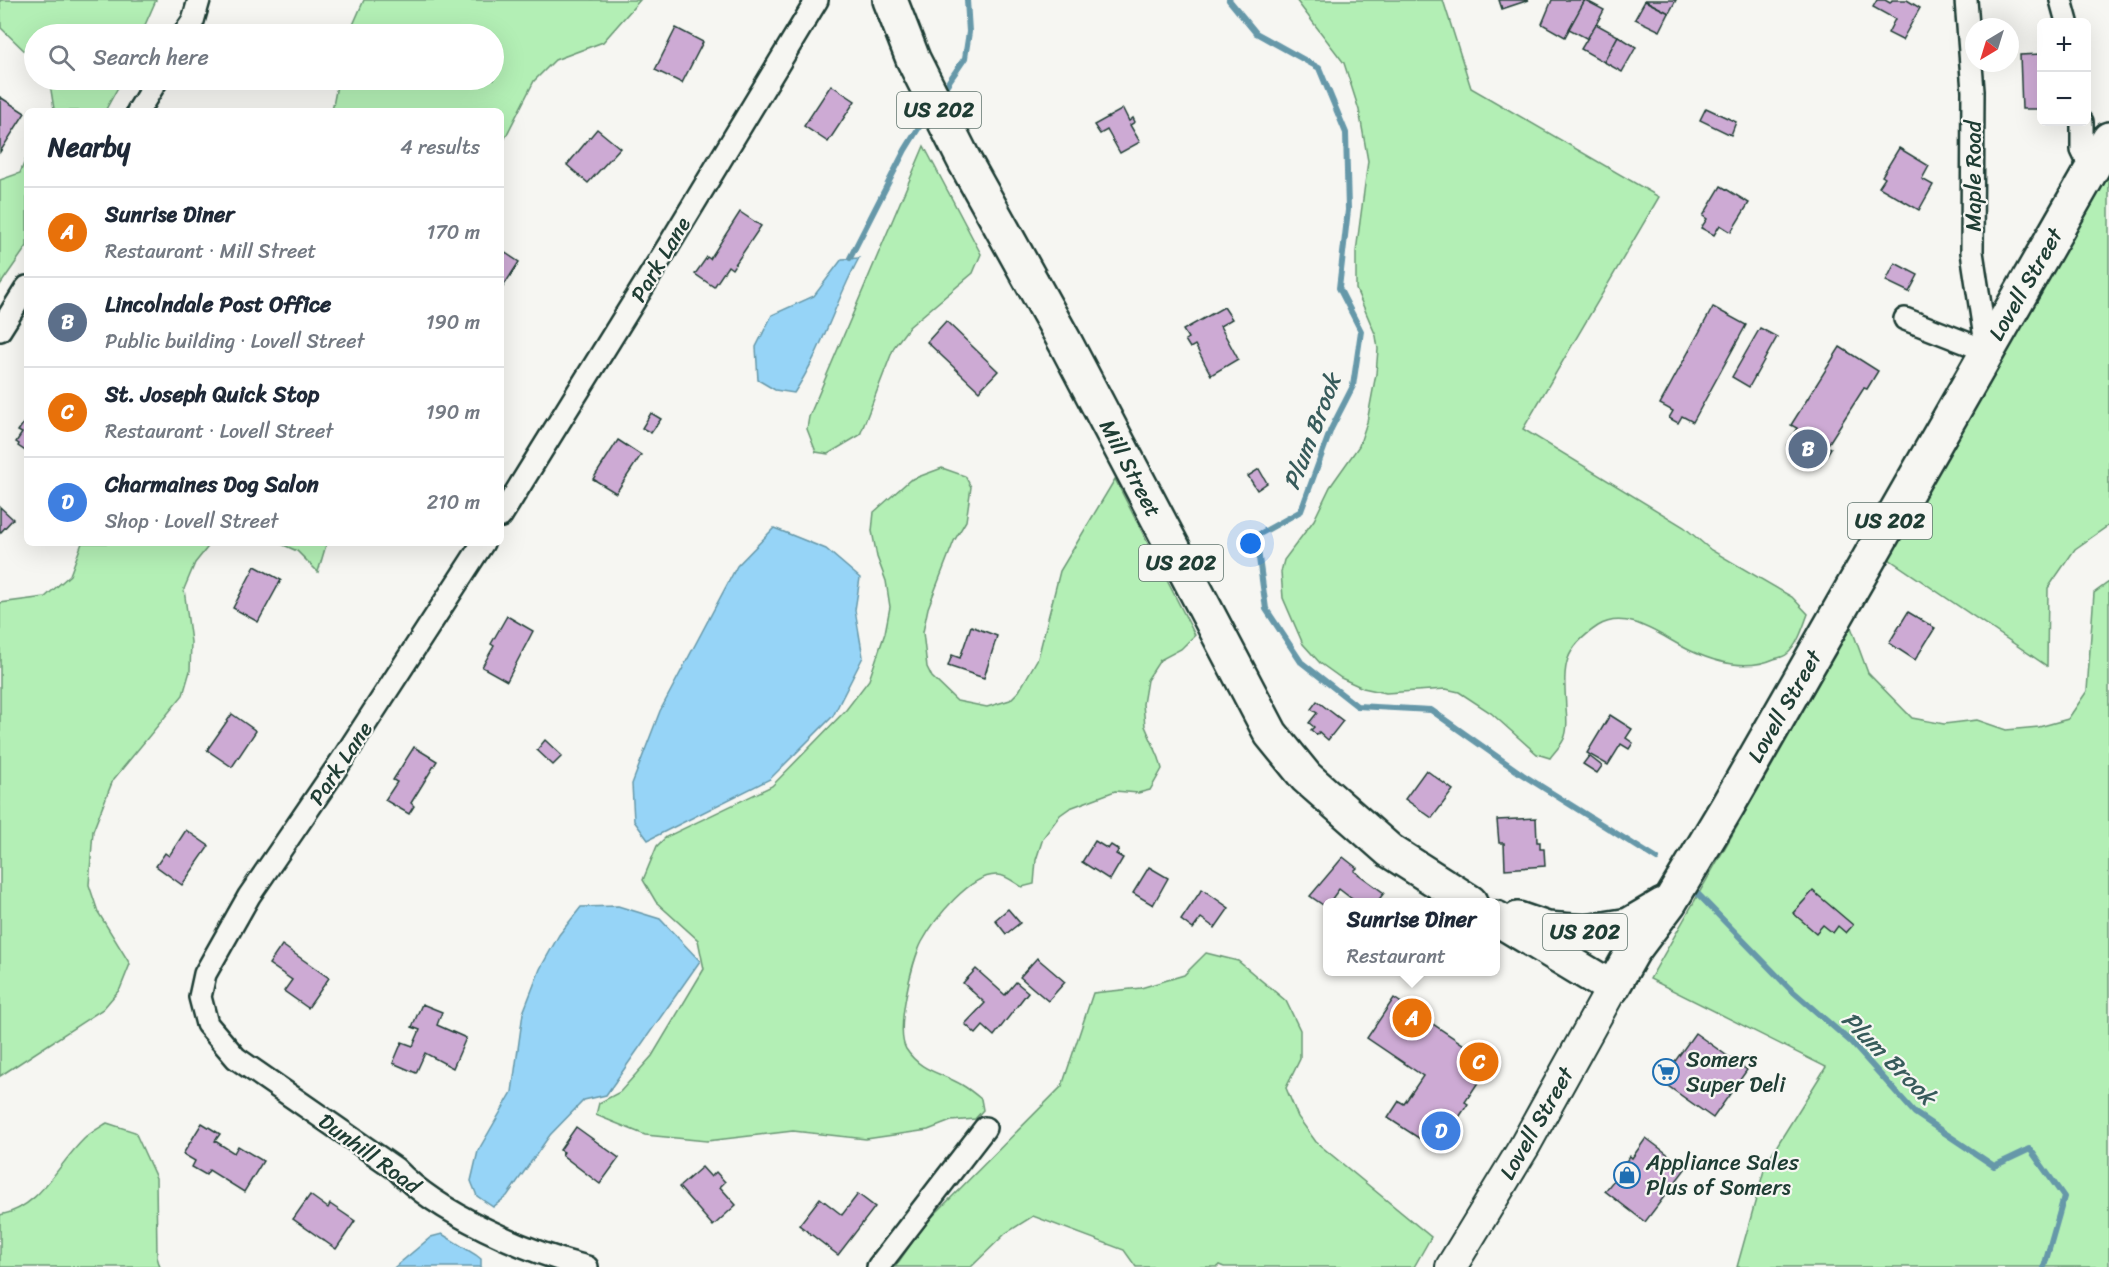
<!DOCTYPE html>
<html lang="en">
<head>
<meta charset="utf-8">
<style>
	:root { --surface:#fff; --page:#f2f2f3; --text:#1f2937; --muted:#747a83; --line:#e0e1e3; --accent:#1f6fb2 }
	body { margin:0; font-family:Sriracha,sans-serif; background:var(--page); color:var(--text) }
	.controls { position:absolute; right:18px; top:18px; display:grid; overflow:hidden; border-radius:9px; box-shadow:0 6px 24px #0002 }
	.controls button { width:54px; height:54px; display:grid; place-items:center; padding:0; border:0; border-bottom:2px solid var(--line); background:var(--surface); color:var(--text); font:30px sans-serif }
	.compass { position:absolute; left:1965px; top:18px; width:54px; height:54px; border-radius:50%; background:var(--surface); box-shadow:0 6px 24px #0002; rotate:218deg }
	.you { position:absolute; left:1251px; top:544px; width:21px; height:21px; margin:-15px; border:4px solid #fff; border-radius:50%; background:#1a73e8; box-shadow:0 0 0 9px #1a73e833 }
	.badge { display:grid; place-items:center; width:39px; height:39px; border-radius:50%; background:var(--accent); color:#fff; font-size:20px; font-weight:700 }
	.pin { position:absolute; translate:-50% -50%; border:3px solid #fff; box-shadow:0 2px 6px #0006 }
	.popup { position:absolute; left:1323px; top:898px; width:177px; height:78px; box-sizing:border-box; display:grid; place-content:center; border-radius:9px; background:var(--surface); filter:drop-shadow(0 2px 4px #0005); font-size:20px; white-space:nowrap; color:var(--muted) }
	.popup b { font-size:22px; color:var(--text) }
	.popup::after { content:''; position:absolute; left:50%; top:100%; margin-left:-12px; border:12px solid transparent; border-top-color:var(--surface) }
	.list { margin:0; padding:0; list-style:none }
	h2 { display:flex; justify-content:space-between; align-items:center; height:78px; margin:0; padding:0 24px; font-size:26px }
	h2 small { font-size:20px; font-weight:400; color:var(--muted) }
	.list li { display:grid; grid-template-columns:39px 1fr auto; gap:18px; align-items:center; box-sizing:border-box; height:90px; padding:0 24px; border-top:2px solid var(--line) }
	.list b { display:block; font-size:22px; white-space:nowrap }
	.list p { margin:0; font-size:20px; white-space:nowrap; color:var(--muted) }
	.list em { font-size:20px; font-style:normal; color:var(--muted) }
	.icon { flex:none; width:33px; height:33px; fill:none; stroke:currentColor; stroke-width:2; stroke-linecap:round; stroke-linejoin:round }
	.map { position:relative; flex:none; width:2109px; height:1267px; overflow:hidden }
	.search { position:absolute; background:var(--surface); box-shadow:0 6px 24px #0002; left:24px; top:24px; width:480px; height:66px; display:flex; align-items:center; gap:15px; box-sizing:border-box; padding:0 21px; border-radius:33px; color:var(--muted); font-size:22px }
	.panel { position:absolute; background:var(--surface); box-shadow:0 6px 24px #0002; left:24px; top:108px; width:480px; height:438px; border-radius:9px }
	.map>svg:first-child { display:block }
	.green { fill:#b3efb5; stroke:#699674; stroke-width:1.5 }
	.water { fill:#96d4f7; stroke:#6698a9; stroke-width:1.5 }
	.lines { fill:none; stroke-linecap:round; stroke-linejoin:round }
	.stream { stroke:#6698a9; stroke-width:6 }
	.building { fill:#cdaad4; stroke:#1f3d34; stroke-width:1.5 }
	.street-casing { stroke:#1f3d34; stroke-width:26 }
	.secondary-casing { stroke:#1f3d34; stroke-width:34 }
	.primary-casing { stroke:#1f3d34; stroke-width:38 }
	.street { stroke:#f6f6f2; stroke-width:21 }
	.secondary { stroke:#f6f6f2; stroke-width:30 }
	.primary { stroke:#f6f6f2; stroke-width:33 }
	.labels { text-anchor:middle; stroke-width:4.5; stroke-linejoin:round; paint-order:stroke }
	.shield { fill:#f6f6f2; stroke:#60746d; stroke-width:1.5 }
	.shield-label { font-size:21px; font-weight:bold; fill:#1f3d34 }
	.street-label { font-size:22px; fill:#1f3d34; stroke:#f6f6f2 }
	.poi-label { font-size:22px; fill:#1f3d34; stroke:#f6f6f2; text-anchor:start }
	.water-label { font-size:24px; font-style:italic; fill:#375b5b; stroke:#f6f6f2 }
</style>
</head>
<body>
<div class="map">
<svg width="2109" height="1267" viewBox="0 0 2109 1267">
	<rect width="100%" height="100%" fill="#f6f6f2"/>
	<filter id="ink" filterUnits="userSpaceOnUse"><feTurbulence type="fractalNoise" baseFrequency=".0167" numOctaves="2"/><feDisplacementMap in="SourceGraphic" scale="12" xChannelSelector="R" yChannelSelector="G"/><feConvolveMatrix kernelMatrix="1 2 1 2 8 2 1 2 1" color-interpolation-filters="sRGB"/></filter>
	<g filter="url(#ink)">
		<g class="green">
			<path d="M 0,0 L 156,0 L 141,34 L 34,34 L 34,60 L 1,28 Z"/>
			<path d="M 364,0 L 640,0 L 603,42 L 555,60 L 534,81 L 501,146 L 501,111 L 332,111 L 338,80 L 494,80 L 494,34 L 349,34 Z"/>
			<path d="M 1296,0 L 1443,0 L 1471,88 L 1659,197 L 1523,429 L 1684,527 L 1711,550 L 1792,597 L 1808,614 C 1803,627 1798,645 1787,654 C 1784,657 1778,658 1774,659 C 1747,671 1717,663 1691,651 C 1664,639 1628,607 1598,626 C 1560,651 1564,669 1566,709 C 1567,718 1568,727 1565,736 C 1563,744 1555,751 1550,758 L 1537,754 L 1491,713 L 1459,692 L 1446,689 L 1386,693 L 1363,688 L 1341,678 L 1320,663 L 1303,644 L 1283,598 L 1281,572 L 1284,560 L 1314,520 L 1330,487 L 1359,446 L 1367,422 L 1376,374 L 1378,349 L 1376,336 L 1356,289 L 1356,252 L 1368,161 L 1359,110 L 1344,63 Z"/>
			<path d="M 47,80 L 122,80 L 105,111 L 52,111 L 54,109 L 50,84 Z"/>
			<path d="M 924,146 L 981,254 L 973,273 L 909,327 L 894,347 L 860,435 L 828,454 L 816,452 L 807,429 L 809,417 Z"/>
			<path d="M 27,156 L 27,246 L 0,285 L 0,180 L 20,173 Z"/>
			<path d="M 2109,167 L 2109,525 L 2075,549 L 2048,588 L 2047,666 L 1883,555 Z"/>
			<path d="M 942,468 L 965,476 L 971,487 L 966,521 L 954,541 L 928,608 L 923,632 L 927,667 L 932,677 L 957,701 L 987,707 L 1010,700 L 1019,691 L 1038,658 L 1060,571 L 1115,479 L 1195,635 L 1181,649 L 1160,660 L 1147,680 L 1143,704 L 1145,726 L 1159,758 L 1162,769 L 1150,790 L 1138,793 L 1115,791 L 1070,808 L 1060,815 L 1043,838 L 1036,860 L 1034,884 L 1022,887 C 1015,883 1006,875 998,875 C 970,873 934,920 922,942 C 912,961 895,1030 906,1049 C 921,1072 940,1072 962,1085 C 969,1089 975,1094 981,1099 L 983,1110 L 975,1119 L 951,1121 L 928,1130 L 866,1139 L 793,1131 L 707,1141 L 645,1135 L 596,1115 L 599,1103 L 620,1092 L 652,1056 L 704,969 L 698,940 L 656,902 L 643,880 L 657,846 L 666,837 L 772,786 L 846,710 L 869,680 L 885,633 L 890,607 L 886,581 L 877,557 L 872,531 L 874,512 L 910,480 Z"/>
			<path d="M 82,543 L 211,543 L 195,563 L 184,589 L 191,642 L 190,671 L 183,695 L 113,780 L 93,831 L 89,885 L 98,912 L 130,964 L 120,989 L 103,1009 L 0,1076 L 0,603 L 45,597 L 70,575 Z"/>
			<path d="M 279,543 L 325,543 L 326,545 L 318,572 L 297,551 Z"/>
			<path d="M 2109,582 L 2109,1267 L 1737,1267 L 1766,1163 L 1826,1067 L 1650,979 L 1851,627 L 1868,673 L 1912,718 L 1944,724 L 1977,720 L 2006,730 L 2039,727 L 2068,719 L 2087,691 L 2094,593 Z"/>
			<path d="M 1206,953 L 1238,961 L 1286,1001 L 1300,1030 L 1300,1059 L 1286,1088 L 1298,1117 L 1316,1142 L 1431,1237 L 1414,1267 L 1224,1267 L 1219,1265 L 1217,1267 L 1136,1267 L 1124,1250 L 1033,1216 L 1006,1233 L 971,1267 L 895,1267 L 925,1224 L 1062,1086 L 1093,993 L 1141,988 L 1184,975 Z"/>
			<path d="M 107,1123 L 135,1132 L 156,1178 L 157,1257 L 160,1267 L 0,1267 L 0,1215 C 41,1207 56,1166 84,1139 C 90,1133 99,1128 107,1123 Z"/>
		</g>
		<g class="water">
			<path d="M 859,258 C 835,302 822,351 794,393 L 775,390 L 758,380 L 756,347 L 772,315 L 814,296 L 842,259 Z"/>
			<path d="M 774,528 L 826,549 L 860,578 L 855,610 L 863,657 L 833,716 L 770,779 L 648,840 L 634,821 L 632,784 L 660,711 L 737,566 Z"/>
			<path d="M 618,906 L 660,919 L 700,961 L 606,1095 L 584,1100 L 550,1135 L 507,1196 L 493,1207 L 477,1196 L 471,1181 L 478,1151 L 512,1092 L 523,1013 L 540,969 L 559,935 L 581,907 Z"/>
			<path d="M 442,1234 L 476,1255 L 481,1259 L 481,1267 L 395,1267 L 431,1237 Z"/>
		</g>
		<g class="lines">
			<g class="stream">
				<path d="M 1229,0 L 1256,33 L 1319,68 L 1346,133 L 1348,210 L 1339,288 L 1361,331 L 1353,386 L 1331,429 L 1301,511 L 1256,536 L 1266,609 L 1301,662 L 1357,706 L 1431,710 L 1523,775 L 1657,859"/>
				<path d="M 941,93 L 965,58 L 969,32 L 967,0"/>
				<path d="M 850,258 L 905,150 L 929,111"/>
				<path d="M 1698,894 L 1789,988 L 1851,1042 L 1915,1113 L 1994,1166 L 2030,1149 L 2064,1197 L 2044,1267"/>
			</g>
		</g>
		<g class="building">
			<path d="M 1499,0 L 1529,0 L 1502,9 Z"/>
			<path d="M 1552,0 L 1585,0 L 1565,37 L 1542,24 Z"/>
			<path d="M 1585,0 L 1604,10 L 1588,39 L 1569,29 Z"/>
			<path d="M 1644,0 L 1676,0 L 1669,13 Z"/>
			<path d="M 1877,0 L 1885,0 L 1890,3 L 1892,0 L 1907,0 L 1920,8 L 1902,40 L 1888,33 L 1895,19 L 1873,7 Z"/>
			<path d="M 1645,1 L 1669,13 L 1660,31 L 1635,19 Z"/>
			<path d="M 1596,24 L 1618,36 L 1604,62 L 1581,49 Z"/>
			<path d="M 676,28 L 703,42 L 682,83 L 655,70 Z"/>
			<path d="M 1618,36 L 1636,47 L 1622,72 L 1604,62 Z"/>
			<path d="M 2042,54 L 2042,109 L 2022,109 L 2020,55 Z"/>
			<path d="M 831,85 L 855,101 L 828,142 L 804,126 Z"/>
			<path d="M 0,97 L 25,113 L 0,152 Z"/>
			<path d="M 1706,108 L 1736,122 L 1731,135 L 1700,120 Z"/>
			<path d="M 1123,109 L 1129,121 L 1133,118 L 1135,122 L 1130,125 L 1140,142 L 1120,153 L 1107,130 L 1100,134 L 1094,125 Z"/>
			<path d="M 597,129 L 620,148 L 588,183 L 567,165 Z"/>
			<path d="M 1899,148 L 1929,166 L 1922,179 L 1933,185 L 1919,210 L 1879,187 L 1885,178 L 1882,176 Z"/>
			<path d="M 1721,186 L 1749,203 L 1731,232 L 1720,225 L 1714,235 L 1701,228 L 1707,219 L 1703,216 Z"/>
			<path d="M 740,212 L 761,226 L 732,269 L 728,266 L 714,287 L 695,274 L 707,257 L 710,259 Z"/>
			<path d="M 501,250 L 519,262 L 501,290 Z"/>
			<path d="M 1895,263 L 1918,275 L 1909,292 L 1886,281 Z"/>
			<path d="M 1224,307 L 1232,319 L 1220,326 L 1238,359 L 1211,375 L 1195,345 L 1190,348 L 1185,340 L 1188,338 L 1183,330 Z"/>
			<path d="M 1713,307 L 1746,325 L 1693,422 L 1682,416 L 1678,423 L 1669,418 L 1673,411 L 1660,404 Z"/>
			<path d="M 946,321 L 998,371 L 979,391 L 927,342 Z"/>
			<path d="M 1760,328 L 1777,337 L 1749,387 L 1732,377 Z"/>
			<path d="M 1840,347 L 1878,371 L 1867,389 L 1864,388 L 1827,446 L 1831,448 L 1820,466 L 1787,445 L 1797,428 L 1791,425 Z"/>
			<path d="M 651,413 L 661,419 L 651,433 L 642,428 Z"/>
			<path d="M 27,418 L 27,452 L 18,446 L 19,444 L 16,442 L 22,433 L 18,431 Z"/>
			<path d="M 618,440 L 641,455 L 616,493 L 593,479 Z"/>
			<path d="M 1259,469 L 1267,483 L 1257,490 L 1248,476 Z"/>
			<path d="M 0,507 L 13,519 L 0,533 Z"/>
			<path d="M 255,566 L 281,580 L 258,622 L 233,608 Z"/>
			<path d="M 1908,612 L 1935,628 L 1915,660 L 1889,643 Z"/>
			<path d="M 507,616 L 533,631 L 507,681 L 482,667 L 494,646 L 491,644 Z"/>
			<path d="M 971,626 L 997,636 L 984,678 L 948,666 L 952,655 L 960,658 Z"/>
			<path d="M 1317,701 L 1343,721 L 1328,740 L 1319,732 L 1317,735 L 1311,730 L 1314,727 L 1309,723 L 1317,713 L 1311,709 Z"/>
			<path d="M 232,714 L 256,731 L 232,767 L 207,750 Z"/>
			<path d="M 1610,715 L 1632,729 L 1626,738 L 1633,743 L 1629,749 L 1621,744 L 1608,765 L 1587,753 Z"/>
			<path d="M 545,740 L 562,756 L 553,765 L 537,750 Z"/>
			<path d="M 414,747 L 437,761 L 411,803 L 414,806 L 409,814 L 385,800 L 397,782 L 393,780 Z"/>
			<path d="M 1589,756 L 1602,766 L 1597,773 L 1583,764 Z"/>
			<path d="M 1426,770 L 1453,790 L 1432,818 L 1405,799 Z"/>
			<path d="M 1536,818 L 1537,842 L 1540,842 L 1540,849 L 1544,849 L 1545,866 L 1505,869 L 1504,843 L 1499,843 L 1497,820 Z"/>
			<path d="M 186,830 L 209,846 L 182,885 L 156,866 L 165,853 L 169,856 Z"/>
			<path d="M 1095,841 L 1108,849 L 1111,845 L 1119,850 L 1116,854 L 1123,858 L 1110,880 L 1082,862 Z"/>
			<path d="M 1343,857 L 1357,868 L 1354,871 L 1384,893 L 1377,902 L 1356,902 L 1339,889 L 1326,907 L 1310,896 Z"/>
			<path d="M 1149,867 L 1168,878 L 1153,905 L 1133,893 Z"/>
			<path d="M 1202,889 L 1229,908 L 1215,928 L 1201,918 L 1193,929 L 1181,920 Z"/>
			<path d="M 1813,891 L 1853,925 L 1846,933 L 1838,926 L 1833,933 L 1823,925 L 1816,933 L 1793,913 Z"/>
			<path d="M 1008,909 L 1020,923 L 1006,934 L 995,920 Z"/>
			<path d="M 282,945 L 329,978 L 308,1008 L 284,991 L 292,980 L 269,964 Z"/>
			<path d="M 1037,958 L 1065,982 L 1048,1001 L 1020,977 Z"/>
			<path d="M 976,969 L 1005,995 L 1016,982 L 1028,992 L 994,1036 L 983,1026 L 976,1034 L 965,1024 L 985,1003 L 963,983 Z"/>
			<path d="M 1394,998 L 1491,1063 L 1465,1102 L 1468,1104 L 1437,1150 L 1388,1118 L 1399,1101 L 1404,1104 L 1423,1076 L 1367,1038 Z"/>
			<path d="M 422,1004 L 442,1012 L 437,1025 L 466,1038 L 453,1068 L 425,1053 L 416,1073 L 393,1063 L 402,1042 L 413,1046 L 420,1030 L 412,1027 Z"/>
			<path d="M 1695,1033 L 1747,1070 L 1713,1118 L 1661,1081 Z"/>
			<path d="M 202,1123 L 220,1134 L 215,1141 L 234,1153 L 238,1146 L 263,1161 L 244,1192 L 209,1170 L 206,1175 L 192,1167 L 195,1161 L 183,1154 Z"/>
			<path d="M 576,1127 L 619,1158 L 600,1184 L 562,1155 L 564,1152 L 560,1150 Z"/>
			<path d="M 1646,1138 L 1686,1168 L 1645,1222 L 1605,1191 L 1617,1176 L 1618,1177 L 1621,1173 L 1618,1171 L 1630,1156 L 1632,1158 Z"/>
			<path d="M 702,1167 L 711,1177 L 716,1172 L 725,1182 L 720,1187 L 736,1205 L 713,1226 L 679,1187 Z"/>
			<path d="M 858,1194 L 875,1207 L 838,1255 L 799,1225 L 820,1198 L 842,1215 Z"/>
			<path d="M 310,1195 L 328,1208 L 330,1204 L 355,1221 L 336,1249 L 293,1219 Z"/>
		</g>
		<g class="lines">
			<defs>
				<g id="street">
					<path d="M 2061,0 L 2067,22"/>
					<path d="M 184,34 L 193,21 L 199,0"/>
					<path d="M 138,111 L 157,80"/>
					<path d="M 2082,122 L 2082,150 L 2091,169"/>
					<path d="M 1905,319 L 1987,351 L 1972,252 L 1973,91 L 1966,0"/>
					<path d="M 0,330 L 27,287"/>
					<path d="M 501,516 L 672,240 L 817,0"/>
					<path d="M 483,543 L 344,757 L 249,896 L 205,974 L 200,997 L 207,1024 L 236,1058 L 396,1169 C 439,1214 527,1252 587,1267"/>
					<path d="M 878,1267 L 985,1128"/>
				</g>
				<path id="secondary" d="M 1451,1267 L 1524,1147 L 1612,988"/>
				<g id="primary">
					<path d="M 890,0 L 913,59 L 965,162 L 1065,342 L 1271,734 L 1306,777 L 1390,851 L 1470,902"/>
					<path d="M 1496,918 L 1612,988 L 1633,951 L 1670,902 L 1727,807 L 2109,139"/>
					<path d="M 1518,919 L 1547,929 L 1586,932 L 1629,925 L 1663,905"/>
				</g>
			</defs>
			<use href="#street" class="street-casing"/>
			<use href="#secondary" class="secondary-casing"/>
			<use href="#primary" class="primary-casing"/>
			<use href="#street" class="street"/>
			<use href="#secondary" class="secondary"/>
			<use href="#primary" class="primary"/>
		</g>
	</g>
	<defs>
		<symbol id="supermarket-ring" viewBox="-11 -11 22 22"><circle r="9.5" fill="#f6f6f2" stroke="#1f6fb2" stroke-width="1.5"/><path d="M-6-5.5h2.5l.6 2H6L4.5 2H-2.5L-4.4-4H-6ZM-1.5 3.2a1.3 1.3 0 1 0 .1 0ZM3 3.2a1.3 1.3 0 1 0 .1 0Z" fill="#1f6fb2"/></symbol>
		<symbol id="shop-ring" viewBox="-11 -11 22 22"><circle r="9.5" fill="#f6f6f2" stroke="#1f6fb2" stroke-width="1.5"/><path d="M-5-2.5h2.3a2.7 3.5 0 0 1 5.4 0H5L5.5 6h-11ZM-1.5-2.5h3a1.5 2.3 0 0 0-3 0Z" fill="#1f6fb2"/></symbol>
	</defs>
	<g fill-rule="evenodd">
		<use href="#supermarket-ring" x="1651" y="1057" width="30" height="30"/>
		<use href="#shop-ring" x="1612" y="1160" width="30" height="30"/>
	</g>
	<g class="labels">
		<g class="shield">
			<rect x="897" y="92" width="84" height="36" rx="4.5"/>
			<rect x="1848" y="503" width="84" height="36" rx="4.5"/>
			<rect x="1139" y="545" width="84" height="36" rx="4.5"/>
			<rect x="1543" y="914" width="84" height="36" rx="4.5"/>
		</g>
		<g class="shield-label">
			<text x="939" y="117">US 202</text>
			<text x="1890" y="528">US 202</text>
			<text x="1181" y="570">US 202</text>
			<text x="1585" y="939">US 202</text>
		</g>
		<g class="street-label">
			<text transform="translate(1973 176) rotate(-90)" y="8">Maple Road</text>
			<text transform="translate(660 259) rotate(-59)" y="8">Park Lane</text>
			<text transform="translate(2025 284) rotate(-60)" y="8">Lovell Street</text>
			<text transform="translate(1131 468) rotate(62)" y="8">Mill Street</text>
			<text transform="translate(1784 706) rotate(-60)" y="8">Lovell Street</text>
			<text transform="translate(340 763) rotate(-56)" y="8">Park Lane</text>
			<text transform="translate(1536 1123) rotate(-60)" y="8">Lovell Street</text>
			<text transform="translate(370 1153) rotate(36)" y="8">Dunhill Road</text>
		</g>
		<g class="poi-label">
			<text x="1686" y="1067">Somers<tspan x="1686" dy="25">Super Deli</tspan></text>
			<text x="1646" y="1170">Appliance Sales<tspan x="1646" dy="25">Plus of Somers</tspan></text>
		</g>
		<g class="water-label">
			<text transform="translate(1312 432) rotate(-69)" y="8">Plum Brook</text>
			<text transform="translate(1889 1058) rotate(45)" y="8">Plum Brook</text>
		</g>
	</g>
</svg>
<div class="controls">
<button>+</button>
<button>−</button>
</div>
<svg class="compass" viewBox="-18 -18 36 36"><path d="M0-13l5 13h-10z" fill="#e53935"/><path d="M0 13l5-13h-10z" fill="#747a83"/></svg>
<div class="you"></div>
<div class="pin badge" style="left:1412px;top:1018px;background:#e8710a">A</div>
<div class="popup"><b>Sunrise Diner</b>Restaurant</div>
<div class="pin badge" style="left:1808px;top:449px;background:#5c6f8a">B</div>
<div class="pin badge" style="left:1479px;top:1062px;background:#e8710a">C</div>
<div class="pin badge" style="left:1441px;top:1131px;background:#3f7fe0">D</div>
<div class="search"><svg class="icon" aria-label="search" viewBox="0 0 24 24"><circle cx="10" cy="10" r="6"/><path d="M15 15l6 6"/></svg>Search here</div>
<section class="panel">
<h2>Nearby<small>4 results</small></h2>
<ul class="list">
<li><span class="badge" style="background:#e8710a">A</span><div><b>Sunrise Diner</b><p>Restaurant · Mill Street</p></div><em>170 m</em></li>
<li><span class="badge" style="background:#5c6f8a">B</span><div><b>Lincolndale Post Office</b><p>Public building · Lovell Street</p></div><em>190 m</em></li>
<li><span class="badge" style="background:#e8710a">C</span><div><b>St. Joseph Quick Stop</b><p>Restaurant · Lovell Street</p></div><em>190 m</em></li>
<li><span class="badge" style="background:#3f7fe0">D</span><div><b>Charmaines Dog Salon</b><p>Shop · Lovell Street</p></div><em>210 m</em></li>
</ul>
</section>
</div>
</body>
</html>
